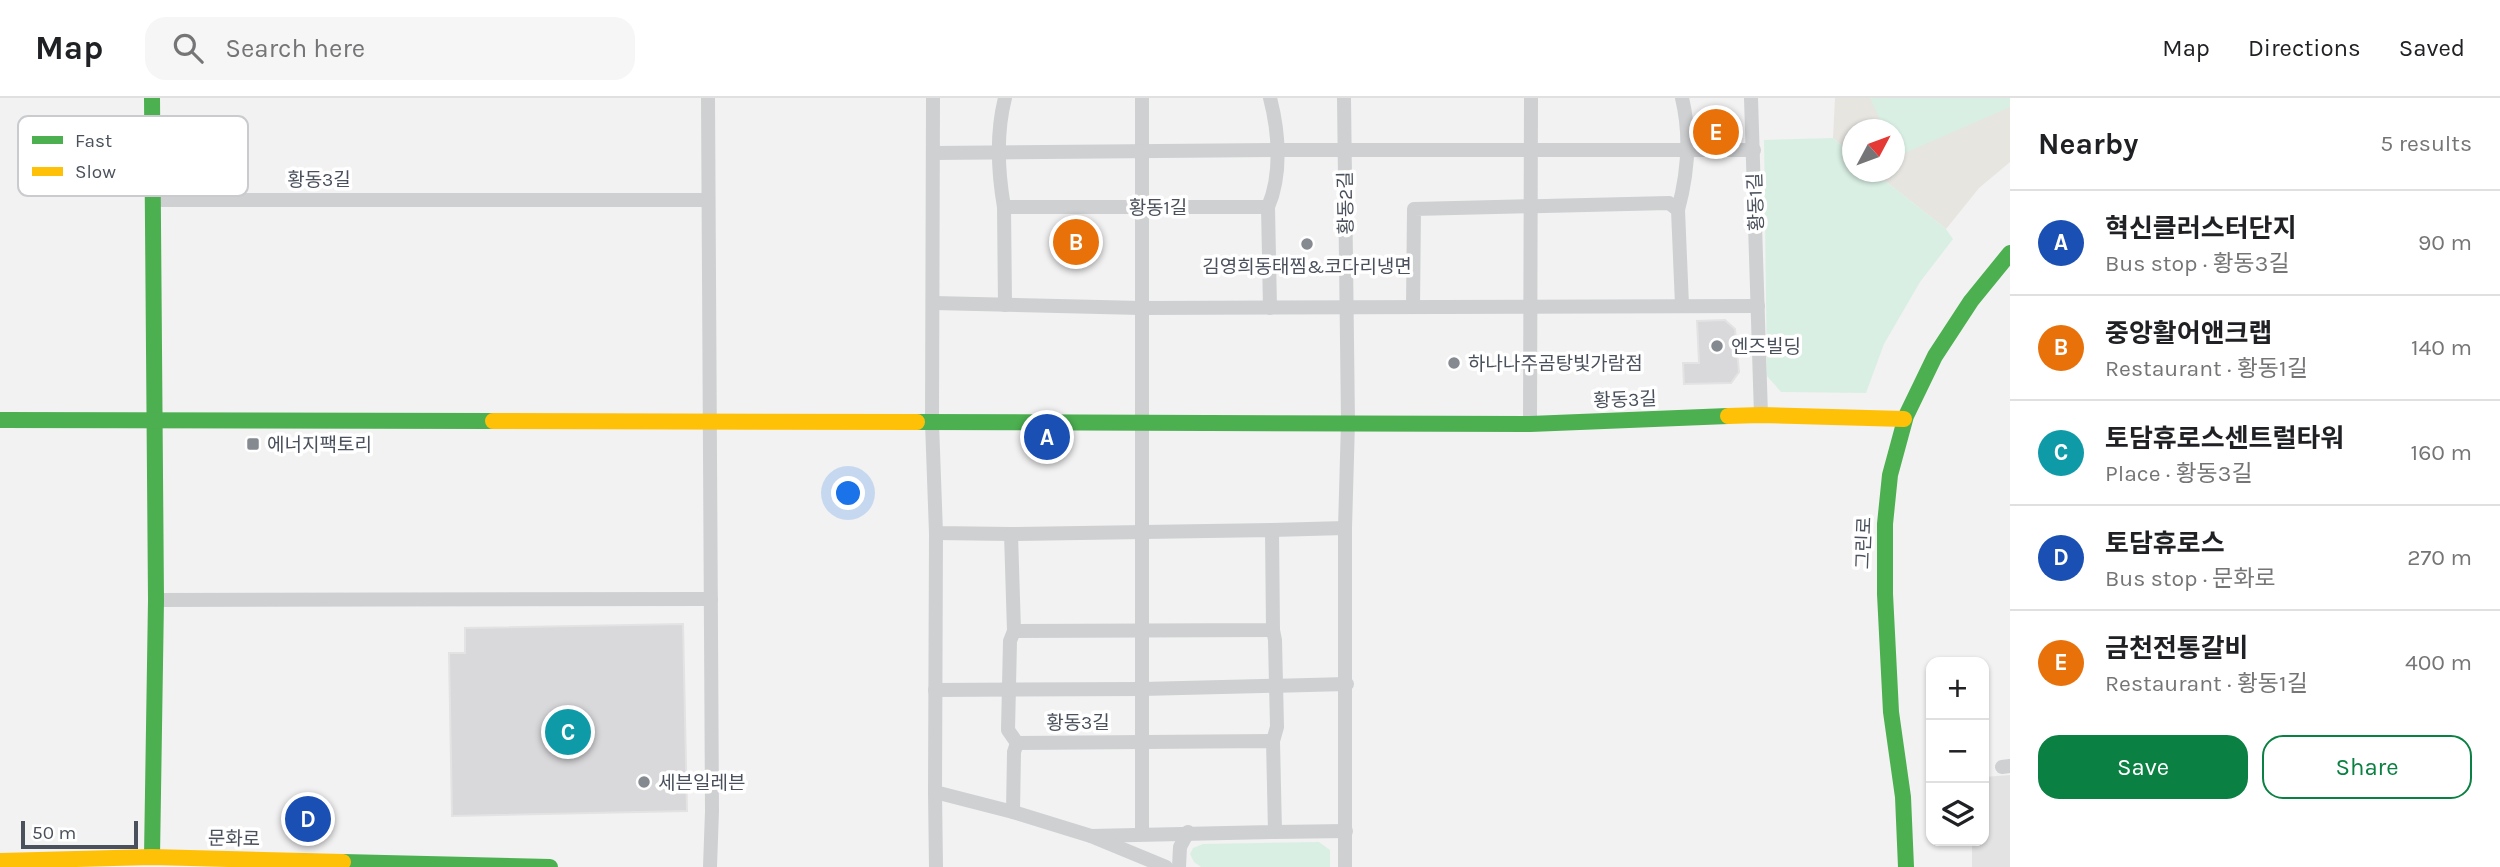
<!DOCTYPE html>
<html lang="en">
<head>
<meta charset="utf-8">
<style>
	:root { --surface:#fff; --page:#f6f6f6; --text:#202124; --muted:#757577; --line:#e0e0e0; --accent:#0b8043 }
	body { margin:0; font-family:Karla,"Noto Sans KR",sans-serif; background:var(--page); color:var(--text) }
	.controls { position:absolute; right:21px; bottom:21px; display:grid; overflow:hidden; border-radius:14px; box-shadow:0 2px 5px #0004 }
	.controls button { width:63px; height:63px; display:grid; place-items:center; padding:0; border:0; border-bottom:2px solid var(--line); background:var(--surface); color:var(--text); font:35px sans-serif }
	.compass { position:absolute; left:1842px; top:21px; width:63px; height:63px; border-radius:50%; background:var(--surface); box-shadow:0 2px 5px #0004; rotate:49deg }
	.scale { position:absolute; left:21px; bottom:18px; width:117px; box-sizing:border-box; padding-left:7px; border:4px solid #4a515c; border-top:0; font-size:19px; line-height:24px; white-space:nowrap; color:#4a515c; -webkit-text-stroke:5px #fff; paint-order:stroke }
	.you { position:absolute; left:849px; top:396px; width:24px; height:24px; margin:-18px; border:5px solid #fff; border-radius:50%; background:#1a73e8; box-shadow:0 0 0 10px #1a73e833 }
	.badge { display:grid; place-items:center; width:46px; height:46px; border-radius:50%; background:var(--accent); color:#fff; font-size:23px; font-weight:700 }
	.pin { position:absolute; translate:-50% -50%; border:4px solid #fff; box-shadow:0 2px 7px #0006 }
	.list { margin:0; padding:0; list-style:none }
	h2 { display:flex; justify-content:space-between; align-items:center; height:91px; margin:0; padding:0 28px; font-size:30px }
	h2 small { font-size:23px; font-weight:400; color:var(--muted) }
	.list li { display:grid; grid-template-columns:46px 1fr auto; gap:21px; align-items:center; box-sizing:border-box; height:105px; padding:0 28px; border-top:2px solid var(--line) }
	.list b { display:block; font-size:26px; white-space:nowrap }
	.list p { margin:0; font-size:23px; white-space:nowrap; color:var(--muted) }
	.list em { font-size:23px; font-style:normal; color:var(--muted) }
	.actions { display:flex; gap:14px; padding:21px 28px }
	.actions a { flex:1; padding:16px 0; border:2px solid var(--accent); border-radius:21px; text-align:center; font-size:24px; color:var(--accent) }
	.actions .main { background:var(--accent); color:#fff }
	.icon { flex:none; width:38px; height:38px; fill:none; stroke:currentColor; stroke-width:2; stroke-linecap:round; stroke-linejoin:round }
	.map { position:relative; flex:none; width:2010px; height:769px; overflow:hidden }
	header { display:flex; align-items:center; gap:42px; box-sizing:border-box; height:98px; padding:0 35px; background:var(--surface); border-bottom:2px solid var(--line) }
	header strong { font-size:33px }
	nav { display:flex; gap:38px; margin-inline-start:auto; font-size:24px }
	.search { width:490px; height:63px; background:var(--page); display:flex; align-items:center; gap:18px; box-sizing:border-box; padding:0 24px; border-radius:21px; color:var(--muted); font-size:26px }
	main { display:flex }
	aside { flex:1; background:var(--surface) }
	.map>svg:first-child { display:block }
	.commercial { fill:#e6e5e0 }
	.education { fill:#e4e3e3 }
	.green { fill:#d9efe4 }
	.building { fill:#d9d9db; stroke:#e3e3e4; stroke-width:2 }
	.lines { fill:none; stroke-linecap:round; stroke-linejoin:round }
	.street { stroke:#ced0d2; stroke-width:14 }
	.fast { stroke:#4caf50; stroke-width:16 }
	.slow { stroke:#ffc107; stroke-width:16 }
	.poi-dot { fill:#858990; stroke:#fff; stroke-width:2.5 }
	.labels { text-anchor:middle; stroke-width:7; stroke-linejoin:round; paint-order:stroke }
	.street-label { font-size:19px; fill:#4a515c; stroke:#fff }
	.poi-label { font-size:19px; fill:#4a515c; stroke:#fff; text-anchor:start }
	.key { fill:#fff; stroke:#c9cbce; stroke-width:2 }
	.key-label { font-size:19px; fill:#4a515c }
</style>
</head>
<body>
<header>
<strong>Map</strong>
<div class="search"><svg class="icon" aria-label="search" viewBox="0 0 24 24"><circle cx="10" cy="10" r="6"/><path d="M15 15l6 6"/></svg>Search here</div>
<nav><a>Map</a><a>Directions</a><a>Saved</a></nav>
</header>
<main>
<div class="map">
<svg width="2010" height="769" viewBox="0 0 2010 769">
	<rect width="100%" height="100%" fill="#f2f2f2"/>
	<path class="commercial" d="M 1835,0 L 2010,0 L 2010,64 L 1979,90 L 1946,131 L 1874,74 L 1895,74 L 1895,32 L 1853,32 L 1852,56 L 1833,40 Z"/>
	<path class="education" d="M 2010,677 L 2010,769 L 1972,769 L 1972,743 L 1984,743 L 1984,679 Z"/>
	<g class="green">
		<path d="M 1870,0 L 2010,0 L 2010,9 L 1896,59 L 1895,32 L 1884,31 Z"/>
		<path d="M 1833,40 L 1852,56 L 1853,74 L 1874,74 L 1946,131 L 1953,141 L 1920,184 L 1884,246 L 1866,295 L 1781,294 L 1767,278 L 1764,42 Z"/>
		<path d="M 1319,744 L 1330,752 L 1330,769 L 1201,769 L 1194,764 L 1190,756 L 1193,750 L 1203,746 Z"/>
	</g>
	<g class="building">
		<path d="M 1725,222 L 1735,231 L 1739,274 L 1731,285 L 1684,286 L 1683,265 L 1699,265 L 1697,223 Z"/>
		<path d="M 683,526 L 687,713 L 452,718 L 449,555 L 465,555 L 465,530 Z"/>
	</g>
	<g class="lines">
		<g class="street">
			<path d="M 708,0 L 712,713 L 710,769"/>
			<path d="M 933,0 L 932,325 L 936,435 L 1011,436 L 1272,432 L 1273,532 L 1014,533"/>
			<path d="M 1142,0 L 1142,735"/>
			<path d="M 1344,0 L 1348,324 L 1345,430 L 1345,769"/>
			<path d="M 1751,0 L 1761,317"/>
			<path d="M 933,55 L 1277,52 L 1754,52"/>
			<path d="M 152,102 L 708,102"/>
			<path d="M 1004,109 C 998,74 996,35 1005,0"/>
			<path d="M 1268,109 C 1282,77 1279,34 1270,0"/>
			<path d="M 1678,112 C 1688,75 1691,37 1682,0"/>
			<path d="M 934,205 L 1141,210 L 1758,208"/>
			<path d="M 1005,207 L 1004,109 L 1268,109 L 1270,210"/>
			<path d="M 1413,209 L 1414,111 L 1669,105 L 1678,112 L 1682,207"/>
			<path d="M 1530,326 L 1531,0"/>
			<path d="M 1272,432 L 1345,430"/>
			<path d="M 936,435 L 935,694 L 1013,714 L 1014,654 L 1017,645 L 1273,643 L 1275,734 L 1091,738"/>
			<path d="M 1011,436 L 1014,533 L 1010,543 L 1008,632 L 1017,645"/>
			<path d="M 156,502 L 711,501"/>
			<path d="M 1273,532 L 1275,542 L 1277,629 L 1273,643"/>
			<path d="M 935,592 L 1142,591 L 1347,586"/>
			<path d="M 2002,669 L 2010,668"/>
			<path d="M 935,694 L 936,769"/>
			<path d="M 1013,714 L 1091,738 L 1166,769"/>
			<path d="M 1275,734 L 1346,733"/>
			<path d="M 1179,769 L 1180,749 L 1188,734"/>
		</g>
		<g class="fast">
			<path d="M 152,0 L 156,502 L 152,759"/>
			<path d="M 0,322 L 493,323"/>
			<path d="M 917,324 L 1530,326 L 1728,318"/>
			<path d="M 343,764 L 550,769"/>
			<path d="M 1906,769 L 1903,699 L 1891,614 L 1885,496 L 1885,426 L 1890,377 L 1906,318 L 1935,258 L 1971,203 L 2010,155"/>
		</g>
		<g class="slow">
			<path d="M 1728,318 L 1761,317 L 1904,321"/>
			<path d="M 493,323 L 917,324"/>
			<path d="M 0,763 L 152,759 L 343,764"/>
		</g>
	</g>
	<g class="poi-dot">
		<circle cx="1307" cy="146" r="7"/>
		<circle cx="1717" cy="248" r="7"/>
		<circle cx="1454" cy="265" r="7"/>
		<rect x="246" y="339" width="14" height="14" rx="3.5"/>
		<circle cx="644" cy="684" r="7"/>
	</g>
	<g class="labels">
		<g class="street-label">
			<text x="319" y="88">황동3길</text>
			<text transform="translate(1755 104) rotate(-92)" y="7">황동1길</text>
			<text transform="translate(1345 105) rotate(-91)" y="7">황동2길</text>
			<text x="1158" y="116">황동1길</text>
			<text transform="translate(1625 301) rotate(-2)" y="7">황동3길</text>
			<text transform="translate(1863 445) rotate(-88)" y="7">그린로</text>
			<text x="1078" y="631">황동3길</text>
			<text transform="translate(234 740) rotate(1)" y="7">문화로</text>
		</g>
		<g class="poi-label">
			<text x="1307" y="175" text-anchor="middle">김영희동태찜&amp;코다리냉면</text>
			<text x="1731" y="255">엔즈빌딩</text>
			<text x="1468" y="272">하나나주곰탕빛가람점</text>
			<text x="267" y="353">에너지팩토리</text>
			<text x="658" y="691">세븐일레븐</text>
		</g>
	</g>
	<rect x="18" y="18" width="230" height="80" rx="10" class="key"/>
	<rect x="32" y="38" width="31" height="8" fill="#4caf50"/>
	<rect x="32" y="69" width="31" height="9" fill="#ffc107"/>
	<g class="key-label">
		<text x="75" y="49">Fast</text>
		<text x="75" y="80">Slow</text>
	</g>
</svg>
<div class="controls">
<button>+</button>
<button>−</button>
<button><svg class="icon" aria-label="layers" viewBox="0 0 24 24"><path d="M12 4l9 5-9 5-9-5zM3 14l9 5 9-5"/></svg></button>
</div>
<svg class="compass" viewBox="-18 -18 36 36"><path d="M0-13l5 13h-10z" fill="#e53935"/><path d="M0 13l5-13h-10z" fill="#757577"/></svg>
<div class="scale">50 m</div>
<div class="you"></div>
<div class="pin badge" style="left:1047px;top:339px;background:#1a4fb4">A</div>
<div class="pin badge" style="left:1076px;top:144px;background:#e8710a">B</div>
<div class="pin badge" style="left:568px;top:634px;background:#0f9aa8">C</div>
<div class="pin badge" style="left:308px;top:721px;background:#1a4fb4">D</div>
<div class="pin badge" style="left:1716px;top:34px;background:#e8710a">E</div>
</div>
<aside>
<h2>Nearby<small>5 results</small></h2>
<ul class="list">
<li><span class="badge" style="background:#1a4fb4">A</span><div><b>혁신클러스터단지</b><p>Bus stop · 황동3길</p></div><em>90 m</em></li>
<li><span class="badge" style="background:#e8710a">B</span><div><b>중앙활어앤크랩</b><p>Restaurant · 황동1길</p></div><em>140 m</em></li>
<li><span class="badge" style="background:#0f9aa8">C</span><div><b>토담휴로스센트럴타워</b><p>Place · 황동3길</p></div><em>160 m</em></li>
<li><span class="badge" style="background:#1a4fb4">D</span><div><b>토담휴로스</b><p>Bus stop · 문화로</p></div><em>270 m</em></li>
<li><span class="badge" style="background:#e8710a">E</span><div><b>금천전통갈비</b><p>Restaurant · 황동1길</p></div><em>400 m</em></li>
</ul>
<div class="actions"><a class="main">Save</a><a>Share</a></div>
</aside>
</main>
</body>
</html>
